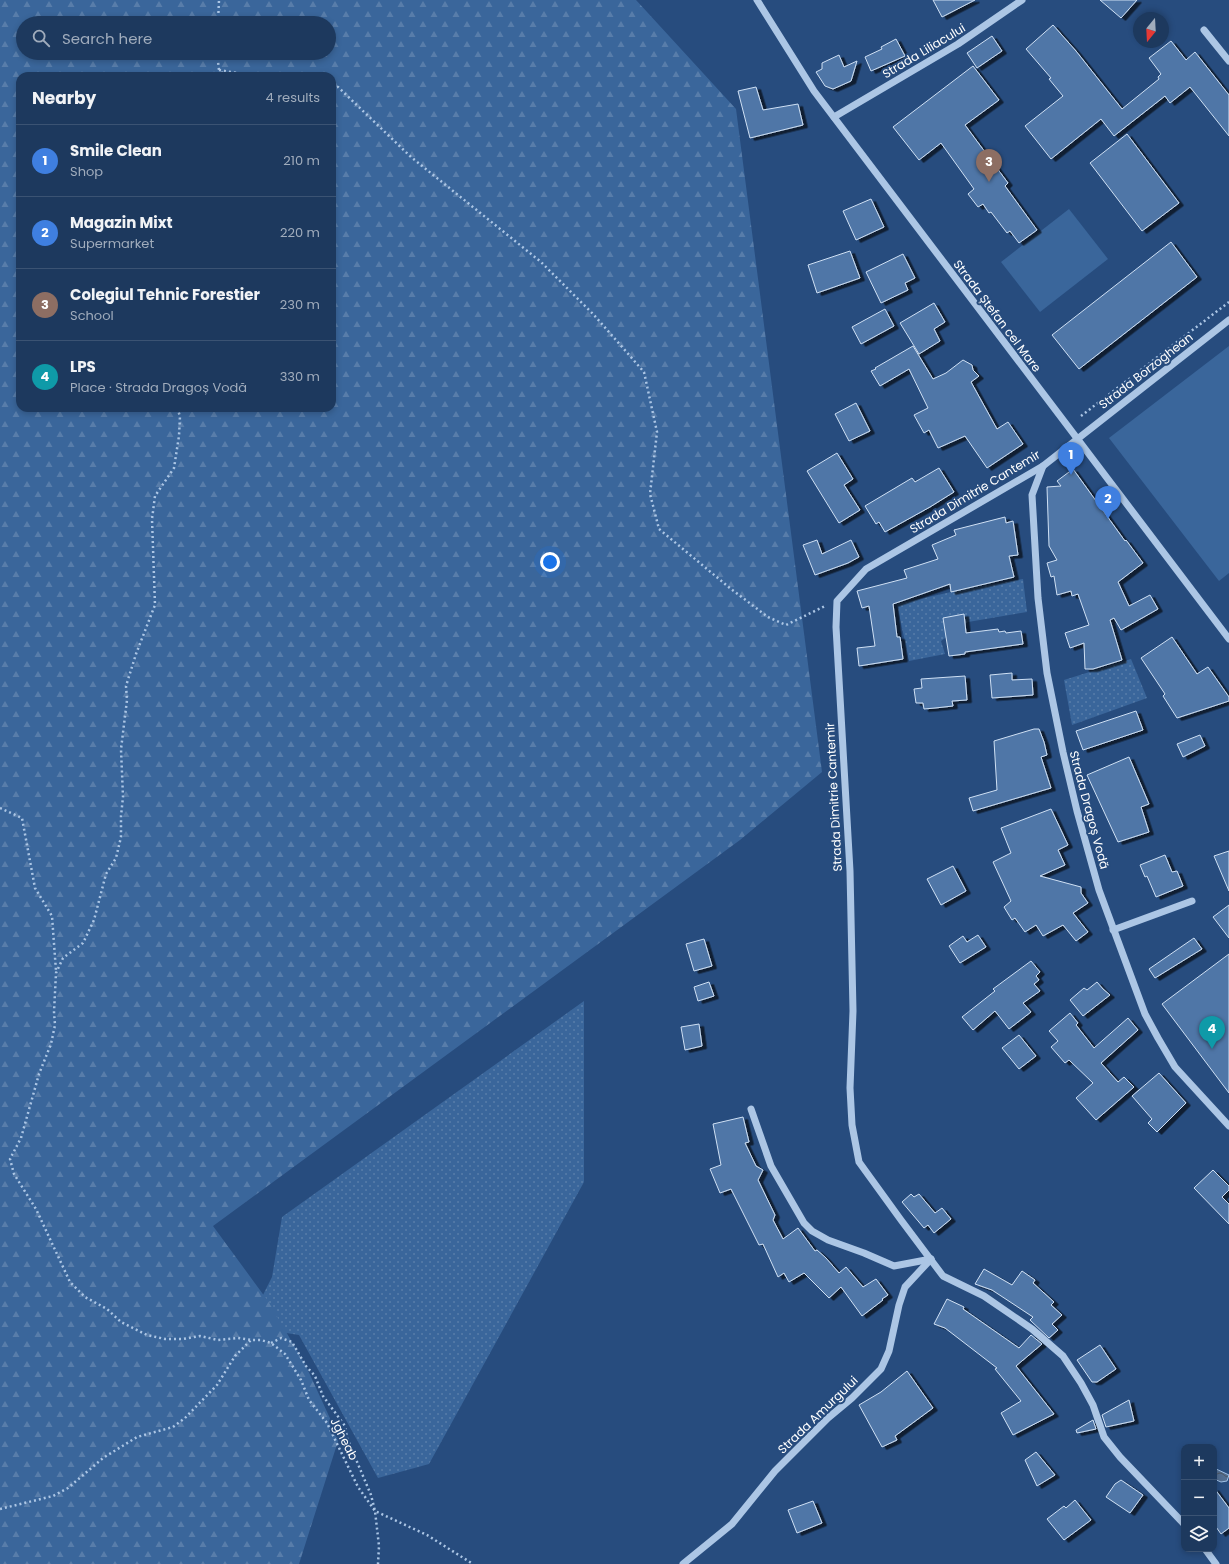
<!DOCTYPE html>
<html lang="en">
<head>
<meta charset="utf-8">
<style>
	:root { --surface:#1d395e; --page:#2a4467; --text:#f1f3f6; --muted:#a0acbc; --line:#3b5373; --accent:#e69b98 }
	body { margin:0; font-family:Poppins,sans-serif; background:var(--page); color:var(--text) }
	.controls { position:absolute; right:12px; bottom:12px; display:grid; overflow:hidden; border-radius:8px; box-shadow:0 2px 6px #0003 }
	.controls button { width:36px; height:36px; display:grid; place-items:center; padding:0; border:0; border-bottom:1px solid var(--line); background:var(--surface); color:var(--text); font:20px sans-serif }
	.compass { position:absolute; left:1133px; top:12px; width:36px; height:36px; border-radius:50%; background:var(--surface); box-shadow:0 2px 6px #0003; rotate:198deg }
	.you { position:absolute; left:550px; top:562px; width:14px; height:14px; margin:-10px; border:3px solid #fff; border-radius:50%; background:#1a73e8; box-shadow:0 0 0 6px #1a73e833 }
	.badge { display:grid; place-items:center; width:26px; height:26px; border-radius:50%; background:var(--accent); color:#fff; font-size:13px; font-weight:700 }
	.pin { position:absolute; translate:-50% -33px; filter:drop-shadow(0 1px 2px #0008) }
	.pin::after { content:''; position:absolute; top:21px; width:14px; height:12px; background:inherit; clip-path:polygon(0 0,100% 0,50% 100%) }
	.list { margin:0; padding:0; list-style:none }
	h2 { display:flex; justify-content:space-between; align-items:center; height:52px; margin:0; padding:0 16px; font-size:17px }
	h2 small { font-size:13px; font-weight:400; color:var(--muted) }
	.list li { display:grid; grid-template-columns:26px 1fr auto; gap:12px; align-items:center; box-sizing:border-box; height:72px; padding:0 16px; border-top:1px solid var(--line) }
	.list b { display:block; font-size:15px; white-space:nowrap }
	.list p { margin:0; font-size:13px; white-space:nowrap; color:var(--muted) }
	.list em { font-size:13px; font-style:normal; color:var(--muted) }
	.icon { flex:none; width:22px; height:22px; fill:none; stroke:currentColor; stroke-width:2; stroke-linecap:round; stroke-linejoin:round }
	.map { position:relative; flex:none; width:1229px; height:1564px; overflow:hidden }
	.search { position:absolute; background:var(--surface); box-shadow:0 2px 6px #0003; left:16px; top:16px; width:320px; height:44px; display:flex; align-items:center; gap:10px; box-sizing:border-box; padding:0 14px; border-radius:22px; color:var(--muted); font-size:15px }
	.panel { position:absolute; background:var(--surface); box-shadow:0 2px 6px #0003; left:16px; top:72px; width:320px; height:340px; border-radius:12px }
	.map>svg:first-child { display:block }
	.grass { fill:url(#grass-dots) }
	.forest { fill:url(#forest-firs); fill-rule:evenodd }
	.park { fill:#3a669b }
	.water { fill:url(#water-waves); stroke:#a1c1e6 }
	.building { fill:#4f76a7; stroke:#cfe0f4; filter:url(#shadow) }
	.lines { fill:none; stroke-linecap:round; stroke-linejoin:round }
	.path { stroke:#acc6e5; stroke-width:2.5; stroke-dasharray:2 3; stroke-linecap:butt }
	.minor { stroke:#acc6e5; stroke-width:7 }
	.labels { text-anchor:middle; stroke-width:4; stroke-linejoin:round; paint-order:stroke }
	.street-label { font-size:12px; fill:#fff; stroke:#274c7e }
</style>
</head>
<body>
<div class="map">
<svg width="1229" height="1564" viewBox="0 0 1229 1564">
	<defs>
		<pattern id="grass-dots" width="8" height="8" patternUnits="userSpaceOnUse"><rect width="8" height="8" fill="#3a669b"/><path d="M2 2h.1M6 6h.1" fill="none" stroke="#587daa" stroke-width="1.8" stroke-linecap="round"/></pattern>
		<pattern id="forest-firs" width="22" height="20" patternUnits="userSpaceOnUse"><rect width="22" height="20" fill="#3a669b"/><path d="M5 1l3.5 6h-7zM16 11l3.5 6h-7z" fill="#587daa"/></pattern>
		<pattern id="water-waves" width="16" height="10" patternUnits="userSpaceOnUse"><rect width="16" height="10" fill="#536e92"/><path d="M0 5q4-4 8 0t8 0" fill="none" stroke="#4e5864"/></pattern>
		<filter id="shadow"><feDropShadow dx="4.5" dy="2.5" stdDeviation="0" flood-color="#0009"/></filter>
	</defs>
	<rect width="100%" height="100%" fill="#274c7e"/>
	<g class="grass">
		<path d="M 1023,579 L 1027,612 L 968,622 L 941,641 L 945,654 L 909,661 L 897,604 L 960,590 Z"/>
		<path d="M 1131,659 L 1147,698 L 1072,725 L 1064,680 Z"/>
		<path d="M 584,1001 L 584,1182 L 429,1464 L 378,1478 L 299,1335 L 254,1328 L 252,1317 L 272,1277 L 282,1217 Z"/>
	</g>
	<path class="forest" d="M 0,0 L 636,0 L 736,109 L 822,772 L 740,840 L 213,1226 L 268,1301 L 306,1366 L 339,1438 L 299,1564 L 0,1564 ZM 23,23 L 329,23 L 329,53 L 23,53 ZM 20,76 L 332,76 L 332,408 L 20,408 Z"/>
	<g class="park">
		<path d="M 1069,209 L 1108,259 L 1040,312 L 1001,262 Z"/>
		<path d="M 1229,346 L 1229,573 L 1219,581 L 1109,438 Z"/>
	</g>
	<path class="water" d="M 1214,1468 L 1229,1475 L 1227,1481 L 1221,1482 L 1214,1479 Z"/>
	<g class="building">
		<path d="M 933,0 L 975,0 L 942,17 Z"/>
		<path d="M 1100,0 L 1137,0 L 1121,18 Z"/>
		<path d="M 1053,25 L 1076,51 L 1122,109 L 1159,79 L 1158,77 L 1161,74 L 1149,58 L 1171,41 L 1186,60 L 1195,52 L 1229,95 L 1229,136 L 1190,87 L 1170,103 L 1165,96 L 1114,136 L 1101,119 L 1051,159 L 1025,126 L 1063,96 L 1049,79 L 1051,78 L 1026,49 Z"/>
		<path d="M 992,36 L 1002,51 L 977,68 L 967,53 Z"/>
		<path d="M 896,39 L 905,56 L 871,71 L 865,57 L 882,49 L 881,47 Z"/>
		<path d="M 839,55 L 844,67 L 857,61 L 851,81 L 833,89 L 825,86 L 816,72 L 822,69 L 822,63 Z"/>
		<path d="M 973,66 L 999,100 L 965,125 L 1008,183 L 1005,186 L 1037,230 L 1019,243 L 1010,231 L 1007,233 L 991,212 L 989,213 L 983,204 L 978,207 L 968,194 L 974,189 L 941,143 L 919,160 L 893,127 Z"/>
		<path d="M 756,87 L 763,110 L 798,104 L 803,125 L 750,138 L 738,91 Z"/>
		<path d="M 1127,134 L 1179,203 L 1142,231 L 1090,163 Z"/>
		<path d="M 871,199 L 884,227 L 856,240 L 843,211 Z"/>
		<path d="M 1171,242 L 1197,277 L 1079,369 L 1052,335 Z"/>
		<path d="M 850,251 L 860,278 L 817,293 L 808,265 Z"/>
		<path d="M 903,254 L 915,278 L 905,283 L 908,290 L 881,303 L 866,272 Z"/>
		<path d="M 934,303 L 945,322 L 934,329 L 940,341 L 919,354 L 900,323 Z"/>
		<path d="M 885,309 L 894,326 L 861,344 L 852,327 Z"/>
		<path d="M 913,346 L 933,379 L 946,373 L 963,360 L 972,365 L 973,370 L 979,376 L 971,382 L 997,429 L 1008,422 L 1023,444 L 987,468 L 965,436 L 938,448 L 929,430 L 924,433 L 914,415 L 928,408 L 909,369 L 880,386 L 871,371 L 876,369 L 875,368 Z"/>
		<path d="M 856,403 L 870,431 L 849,441 L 835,414 Z"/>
		<path d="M 837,453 L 853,479 L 844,485 L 860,510 L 839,523 L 807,471 Z"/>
		<path d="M 939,468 L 954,492 L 930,507 L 885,532 L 879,522 L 876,524 L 865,506 L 912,478 L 915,482 Z"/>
		<path d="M 1073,469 L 1125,541 L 1126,540 L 1143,563 L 1118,582 L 1129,606 L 1150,595 L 1158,609 L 1121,630 L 1114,618 L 1110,620 L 1122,660 L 1093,669 L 1085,669 L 1084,643 L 1070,648 L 1065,633 L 1089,625 L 1078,594 L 1072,596 L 1071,591 L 1057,595 L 1054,576 L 1051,577 L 1047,563 L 1057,560 L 1049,546 L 1047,487 L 1061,486 L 1057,481 Z"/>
		<path d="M 1005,517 L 1006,523 L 1013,521 L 1018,555 L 1009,556 L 1014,577 L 951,592 L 950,584 L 893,604 L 897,637 L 900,637 L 903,659 L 859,666 L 857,648 L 875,646 L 869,606 L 862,608 L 857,591 L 907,578 L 904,570 L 938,559 L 932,545 L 956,535 L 954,530 Z"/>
		<path d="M 817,540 L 822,554 L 851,540 L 859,557 L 848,563 L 815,575 L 803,545 Z"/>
		<path d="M 964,614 L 966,633 L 998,629 L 999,632 L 1005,631 L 1006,633 L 1021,631 L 1023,644 L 965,652 L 965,654 L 949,656 L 943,618 Z"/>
		<path d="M 1172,637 L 1197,674 L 1208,667 L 1229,697 L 1229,701 L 1177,718 L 1163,696 L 1165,694 L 1141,658 Z"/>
		<path d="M 1012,673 L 1012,680 L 1032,679 L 1033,695 L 992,698 L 990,675 Z"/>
		<path d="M 965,676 L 967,700 L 952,701 L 953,706 L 935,708 L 924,709 L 923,703 L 916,703 L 914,689 L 922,688 L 921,679 Z"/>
		<path d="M 1136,711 L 1143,730 L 1083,750 L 1076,731 Z"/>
		<path d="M 1034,729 L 1039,729 L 1044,742 L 1047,755 L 1041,757 L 1051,788 L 973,811 L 969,798 L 997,790 L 994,741 Z"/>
		<path d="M 1200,735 L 1205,746 L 1183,757 L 1177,744 Z"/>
		<path d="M 1129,757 L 1149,804 L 1141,807 L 1149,832 L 1118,842 L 1087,775 Z"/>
		<path d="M 1051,809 L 1068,845 L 1058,850 L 1065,865 L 1040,876 L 1081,887 L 1081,893 L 1088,903 L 1073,913 L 1088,932 L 1076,941 L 1063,925 L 1043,936 L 1036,925 L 1025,932 L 1015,918 L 1012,920 L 1004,907 L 1011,901 L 993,862 L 1011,853 L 1001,828 Z"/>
		<path d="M 1229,851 L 1229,891 L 1214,856 Z"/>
		<path d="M 1165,855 L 1172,872 L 1177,871 L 1183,886 L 1156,897 L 1147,876 L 1145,877 L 1140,865 Z"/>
		<path d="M 953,866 L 966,891 L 941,905 L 927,879 Z"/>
		<path d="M 1229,905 L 1229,938 L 1213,917 Z"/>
		<path d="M 978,935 L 986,947 L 960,963 L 949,946 L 963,936 L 967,942 Z"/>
		<path d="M 1194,938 L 1202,949 L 1155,978 L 1149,969 Z"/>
		<path d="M 704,939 L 712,966 L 694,971 L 686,944 Z"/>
		<path d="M 1229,954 L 1229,1093 L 1162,1004 Z"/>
		<path d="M 1031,961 L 1040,972 L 1036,976 L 1039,980 L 1034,984 L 1040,991 L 1023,1003 L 1031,1012 L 1009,1029 L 995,1011 L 973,1030 L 962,1017 L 995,991 L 993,989 Z"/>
		<path d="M 709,982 L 714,996 L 698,1001 L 694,987 Z"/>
		<path d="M 1097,982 L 1103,989 L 1110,995 L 1083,1016 L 1070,1000 L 1084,988 L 1087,990 Z"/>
		<path d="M 1070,1013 L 1078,1023 L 1076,1025 L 1094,1048 L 1128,1018 L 1138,1030 L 1101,1063 L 1118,1082 L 1124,1077 L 1134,1087 L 1096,1120 L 1076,1098 L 1093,1083 L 1069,1060 L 1065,1063 L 1051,1047 L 1058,1041 L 1049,1031 Z"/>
		<path d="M 699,1024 L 702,1046 L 685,1050 L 681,1027 Z"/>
		<path d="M 1019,1035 L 1036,1056 L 1019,1069 L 1002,1048 Z"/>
		<path d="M 1159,1073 L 1186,1103 L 1157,1132 L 1148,1123 L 1152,1119 L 1132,1096 Z"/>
		<path d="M 743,1117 L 749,1142 L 745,1143 L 756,1166 L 763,1170 L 758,1180 L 775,1215 L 773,1220 L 783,1239 L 798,1228 L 815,1251 L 817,1250 L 826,1258 L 839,1273 L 846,1267 L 863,1287 L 876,1279 L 888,1295 L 882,1299 L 883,1300 L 862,1316 L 841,1287 L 829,1298 L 804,1273 L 789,1282 L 784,1273 L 778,1277 L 763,1244 L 759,1245 L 731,1189 L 720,1193 L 710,1169 L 721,1165 L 713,1124 Z"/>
		<path d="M 1213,1170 L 1229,1186 L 1229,1190 L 1222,1197 L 1229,1204 L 1229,1224 L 1194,1188 Z"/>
		<path d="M 911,1194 L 914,1197 L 919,1194 L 935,1213 L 942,1208 L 951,1219 L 934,1233 L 928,1225 L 924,1228 L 902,1202 Z"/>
		<path d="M 984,1269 L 1012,1285 L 1022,1271 L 1035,1280 L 1033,1283 L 1054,1302 L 1051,1305 L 1062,1315 L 1052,1324 L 1058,1330 L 1049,1338 L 1030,1320 L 1033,1317 L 992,1290 L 975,1284 Z"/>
		<path d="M 947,1299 L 964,1307 L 963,1309 L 1019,1348 L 1031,1335 L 1042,1344 L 1016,1366 L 1054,1414 L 1013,1435 L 1001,1413 L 1021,1401 L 995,1369 L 997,1368 L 945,1328 L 934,1324 Z"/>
		<path d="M 1100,1345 L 1116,1369 L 1097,1382 L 1092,1382 L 1077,1360 Z"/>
		<path d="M 907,1371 L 933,1408 L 895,1436 L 897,1440 L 882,1447 L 859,1405 L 881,1392 Z"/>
		<path d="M 1129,1400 L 1134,1421 L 1106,1427 L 1102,1415 Z"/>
		<path d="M 1093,1420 L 1096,1429 L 1077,1433 L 1076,1430 Z"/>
		<path d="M 1036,1452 L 1055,1475 L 1037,1486 L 1025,1460 Z"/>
		<path d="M 1121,1480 L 1143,1495 L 1130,1513 L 1106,1497 L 1115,1484 Z"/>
		<path d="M 1214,1488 L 1229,1508 L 1229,1528 L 1221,1534 L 1214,1524 Z"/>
		<path d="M 1075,1500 L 1091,1520 L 1064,1540 L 1047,1519 L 1064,1506 L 1066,1508 Z"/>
		<path d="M 813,1501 L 822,1523 L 797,1533 L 788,1510 Z"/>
	</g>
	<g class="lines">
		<g class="path">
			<path d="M 218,23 L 219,0"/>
			<path d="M 217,53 L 219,70 L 226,76"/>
			<path d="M 219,70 L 255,76"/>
			<path d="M 332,87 L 338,87 L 411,157 L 541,262 L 594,315 L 644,372 L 657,432 L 650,494 L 659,529 L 731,589 L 768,617 L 786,625 L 825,606"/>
			<path d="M 177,408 L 180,416 L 179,436 L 174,468 L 155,496 L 152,519 L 155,605 L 136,654 L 126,686 L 127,700 L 121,749 L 123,797 L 121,816 L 121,837 L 116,858 L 106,874 L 94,920 L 83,943 L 63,958 L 56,973 L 54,1012 L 55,1025 L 51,1044 L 39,1074 L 21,1138 L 10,1159 L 14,1174 L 36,1209 L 70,1282 L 85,1297 L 107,1309 L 121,1322 L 147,1335 L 165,1339 L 183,1339 L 200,1336 L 218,1340 L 238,1338 L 252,1340 L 261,1340 L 271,1343 L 285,1354 L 301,1380 L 309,1400 L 327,1423 L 358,1487 L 375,1511 L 427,1535 L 473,1564"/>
			<path d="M 1081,416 L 1229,302"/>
			<path d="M 0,808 L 22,818 L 35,888 L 52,916 L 56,971"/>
			<path d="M 271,1343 L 281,1338 L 292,1342 L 306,1366 L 315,1376 L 323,1396 L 345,1426 L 347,1438 L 371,1495 L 375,1511 L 379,1546 L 378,1564"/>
			<path d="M 0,1509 L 53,1496 L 68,1488 L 103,1458 L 137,1437 L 173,1427 L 185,1418 L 217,1385 L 235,1356 L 251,1340"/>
		</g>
		<g class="minor">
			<path d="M 757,0 L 814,91 L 1229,639"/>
			<path d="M 1204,30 L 1229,61"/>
			<path d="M 834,117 L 958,44 L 1022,0"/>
			<path d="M 1043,466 L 1032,495 L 1038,598 L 1047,673 L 1063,752 L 1077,811 L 1099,890 L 1145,1014 L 1158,1038 L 1175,1067 L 1229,1126"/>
			<path d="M 1113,930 L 1192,901"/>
			<path d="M 751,1109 L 771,1166 L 804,1223 L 812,1231 L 828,1240 L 864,1253 L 894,1266 L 931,1259"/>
			<path d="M 1184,1524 L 1120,1457 L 1104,1437 L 1093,1405 L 1081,1383 L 1063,1356 L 1032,1329 L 984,1296 L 943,1276 L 901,1220 L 859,1162 L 852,1125 L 850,1088 L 853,1011 L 850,871 L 836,627 L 837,601 L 866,569 L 1043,466 L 1229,320"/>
			<path d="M 1205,1549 L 1216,1564"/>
			<path d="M 683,1564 L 732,1524 L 775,1471 L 828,1418 L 852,1398 L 881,1369 L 889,1351 L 899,1305 L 905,1287 L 931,1259"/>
		</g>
	</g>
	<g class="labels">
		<g class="street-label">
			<text transform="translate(924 51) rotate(-31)" y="4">Strada Liliacului</text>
			<text transform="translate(997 316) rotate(53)" y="4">Strada Ștefan cel Mare</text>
			<text transform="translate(1146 371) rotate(-38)" y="4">Strada Borzoghean</text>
			<text transform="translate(975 492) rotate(-31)" y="4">Strada Dimitrie Cantemir</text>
			<text transform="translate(834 797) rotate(-93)" y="4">Strada Dimitrie Cantemir</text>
			<text transform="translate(1089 810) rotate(75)" y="4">Strada Dragoș Vodă</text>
			<text transform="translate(818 1415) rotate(-44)" y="4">Strada Amurgului</text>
			<text transform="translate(344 1439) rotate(63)" y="4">Jgheab</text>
		</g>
	</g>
</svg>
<div class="controls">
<button>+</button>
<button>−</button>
<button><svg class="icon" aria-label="layers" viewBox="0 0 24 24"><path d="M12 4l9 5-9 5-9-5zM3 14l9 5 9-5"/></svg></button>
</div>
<svg class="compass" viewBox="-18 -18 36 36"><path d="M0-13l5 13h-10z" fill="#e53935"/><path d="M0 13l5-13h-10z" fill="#a0acbc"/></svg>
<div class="you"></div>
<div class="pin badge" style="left:1071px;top:475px;background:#3f7fe0">1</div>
<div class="pin badge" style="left:1108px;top:519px;background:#3f7fe0">2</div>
<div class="pin badge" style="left:989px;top:182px;background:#8d6e63">3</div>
<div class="pin badge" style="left:1212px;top:1049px;background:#0f9aa8">4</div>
<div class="search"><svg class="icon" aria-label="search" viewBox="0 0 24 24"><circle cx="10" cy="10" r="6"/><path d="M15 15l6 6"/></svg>Search here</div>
<section class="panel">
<h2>Nearby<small>4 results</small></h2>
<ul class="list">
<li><span class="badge" style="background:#3f7fe0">1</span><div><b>Smile Clean</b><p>Shop</p></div><em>210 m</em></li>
<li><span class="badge" style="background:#3f7fe0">2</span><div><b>Magazin Mixt</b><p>Supermarket</p></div><em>220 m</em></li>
<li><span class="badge" style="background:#8d6e63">3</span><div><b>Colegiul Tehnic Forestier</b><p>School</p></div><em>230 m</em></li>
<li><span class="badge" style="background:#0f9aa8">4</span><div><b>LPS</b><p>Place · Strada Dragoș Vodă</p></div><em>330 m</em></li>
</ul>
</section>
</div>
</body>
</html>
